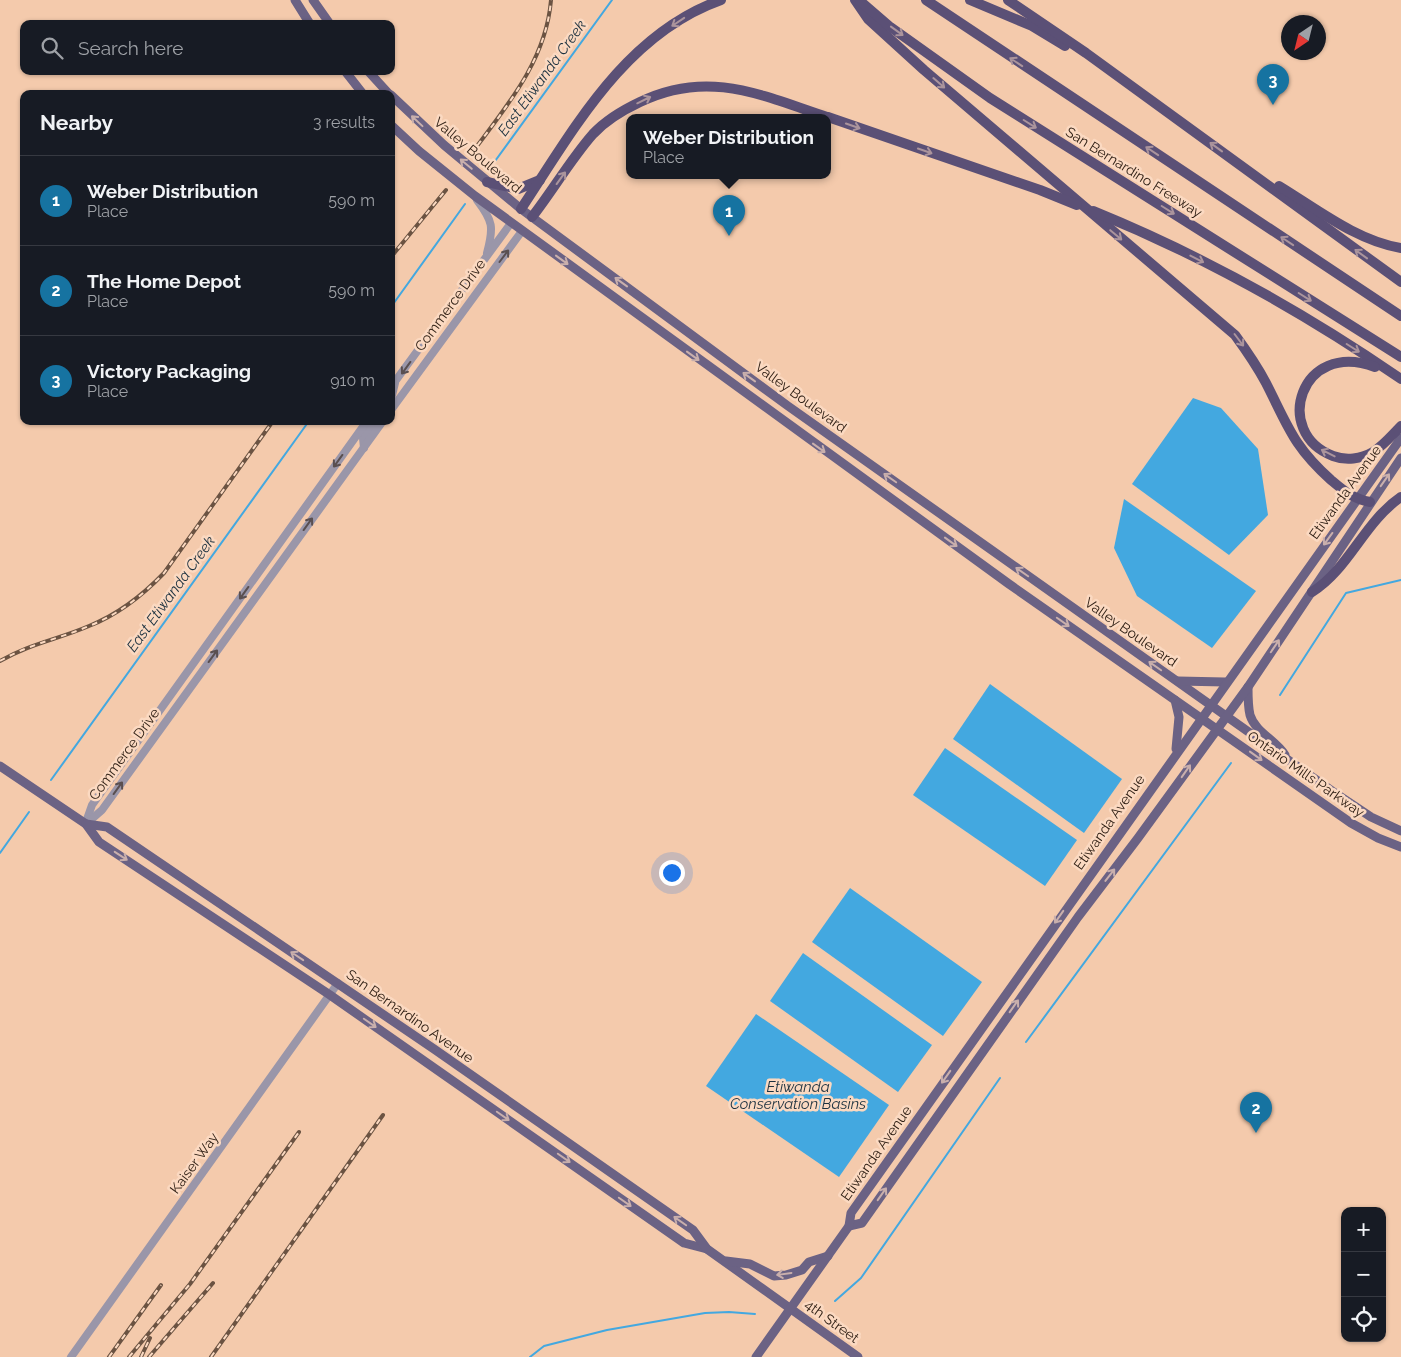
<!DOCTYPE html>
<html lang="en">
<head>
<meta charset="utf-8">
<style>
	:root { --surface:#171b24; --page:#242831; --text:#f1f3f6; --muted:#9ea1a6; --line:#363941; --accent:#1673a1 }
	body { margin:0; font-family:Raleway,sans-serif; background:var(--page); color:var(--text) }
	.controls { position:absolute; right:15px; bottom:15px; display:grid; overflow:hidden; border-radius:10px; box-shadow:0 1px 4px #0004 }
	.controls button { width:45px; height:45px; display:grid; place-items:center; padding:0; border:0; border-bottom:1px solid var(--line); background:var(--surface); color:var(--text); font:25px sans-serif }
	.compass { position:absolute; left:1281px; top:15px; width:45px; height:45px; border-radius:50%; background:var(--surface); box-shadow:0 1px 4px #0004; rotate:215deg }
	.you { position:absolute; left:671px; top:872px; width:18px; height:18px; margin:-12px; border:4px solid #fff; border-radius:50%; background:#1a73e8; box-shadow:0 0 0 8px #1a73e833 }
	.badge { display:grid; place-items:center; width:32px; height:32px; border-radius:50%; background:var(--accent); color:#fff; font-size:16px; font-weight:700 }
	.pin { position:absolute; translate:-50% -41px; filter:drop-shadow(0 1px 2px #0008) }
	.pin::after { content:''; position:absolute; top:26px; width:18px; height:15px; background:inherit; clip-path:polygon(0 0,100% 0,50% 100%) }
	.popup { position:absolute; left:626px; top:114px; width:205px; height:65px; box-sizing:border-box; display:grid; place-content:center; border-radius:10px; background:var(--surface); filter:drop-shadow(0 1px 4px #0005); font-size:16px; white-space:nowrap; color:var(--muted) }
	.popup b { font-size:19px; color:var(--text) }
	.popup::after { content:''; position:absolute; left:50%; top:100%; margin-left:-10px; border:10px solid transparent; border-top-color:var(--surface) }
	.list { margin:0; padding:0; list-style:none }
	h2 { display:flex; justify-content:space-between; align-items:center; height:65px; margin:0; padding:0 20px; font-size:21px }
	h2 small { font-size:16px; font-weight:400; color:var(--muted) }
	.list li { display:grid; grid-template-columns:32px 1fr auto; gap:15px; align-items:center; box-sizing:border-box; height:90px; padding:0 20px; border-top:1px solid var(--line) }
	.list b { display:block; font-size:19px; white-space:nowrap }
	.list p { margin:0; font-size:16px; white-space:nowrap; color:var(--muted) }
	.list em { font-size:16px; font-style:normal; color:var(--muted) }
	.icon { flex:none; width:28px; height:28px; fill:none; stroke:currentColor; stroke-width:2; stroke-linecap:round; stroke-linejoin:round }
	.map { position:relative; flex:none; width:1401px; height:1357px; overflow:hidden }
	.search { position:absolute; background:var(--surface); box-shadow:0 1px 4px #0004; left:20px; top:20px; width:375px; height:55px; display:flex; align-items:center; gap:12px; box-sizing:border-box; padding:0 18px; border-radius:10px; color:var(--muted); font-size:19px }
	.panel { position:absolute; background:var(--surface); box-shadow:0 1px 4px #0004; left:20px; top:90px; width:375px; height:335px; border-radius:10px }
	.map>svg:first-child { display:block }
	.water { fill:#43a8e0 }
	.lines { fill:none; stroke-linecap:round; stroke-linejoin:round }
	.stream { stroke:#43a8e0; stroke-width:2 }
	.minor { stroke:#9a96a9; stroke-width:8 }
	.major { stroke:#6b6284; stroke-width:9 }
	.highway { stroke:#5b5076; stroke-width:10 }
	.rail-casing { stroke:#6b5342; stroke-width:4 }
	.rail { stroke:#fbd9c1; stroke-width:2; stroke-dasharray:5.5; stroke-linecap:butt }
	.oneway { stroke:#ab949c }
	.oneway2 { stroke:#c9afac }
	.oneway3 { stroke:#5a4f50 }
	.labels { text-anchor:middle; stroke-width:5; stroke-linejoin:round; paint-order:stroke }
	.street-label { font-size:14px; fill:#302015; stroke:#fbd9c1 }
	.water-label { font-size:15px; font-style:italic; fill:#1c313f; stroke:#fbd9c1 }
</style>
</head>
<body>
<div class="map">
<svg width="1401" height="1357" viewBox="0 0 1401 1357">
	<rect width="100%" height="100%" fill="#f4caac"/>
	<g class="water">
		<path d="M 1193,398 L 1221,408 L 1258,449 L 1268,515 L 1229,555 L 1132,484 Z"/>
		<path d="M 1124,499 L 1256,591 L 1212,648 L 1137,596 L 1114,548 Z"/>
		<path d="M 990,684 L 1122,779 L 1084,833 L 953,739 Z"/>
		<path d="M 945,748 L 1077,840 L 1045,886 L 913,795 Z"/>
		<path d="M 850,888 L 982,982 L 943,1036 L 812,942 Z"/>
		<path d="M 803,953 L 932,1045 L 898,1092 L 770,1001 Z"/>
		<path d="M 756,1014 L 889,1105 L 839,1177 L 706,1086 Z"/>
	</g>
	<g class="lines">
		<g class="stream">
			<path d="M 490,168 L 612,0"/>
			<path d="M 391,307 L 465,204"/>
			<path d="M 1280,695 L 1346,593 L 1401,580"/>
			<path d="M 51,780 L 309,421"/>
			<path d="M 0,853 L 29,812"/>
			<path d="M 1026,1042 L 1231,763"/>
			<path d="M 835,1301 L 861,1278 L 1000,1078"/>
			<path d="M 530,1357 L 544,1346 L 607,1330 L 705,1313 L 729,1312 L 755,1314"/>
		</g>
		<g class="minor">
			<path d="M 477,200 C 493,221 494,227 487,253"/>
			<path d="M 391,387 L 511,223"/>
			<path d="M 391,399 L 395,383"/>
			<path d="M 391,410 L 522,231"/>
			<path d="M 364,448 L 363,438 L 376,421"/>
			<path d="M 86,822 L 92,805 L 367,421"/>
			<path d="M 86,824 L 102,810 L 383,421"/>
			<path d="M 71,1357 L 338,983"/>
		</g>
		<g class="major">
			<path d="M 295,0 L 310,24"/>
			<path d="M 313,0 L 330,24"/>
			<path d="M 345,71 L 363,94"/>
			<path d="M 368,71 L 389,94"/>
			<path d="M 391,95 L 444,145 L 521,209 L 788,406 L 1332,791 L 1371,817 L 1401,831"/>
			<path d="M 391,125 L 419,151 L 475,196 L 1009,584 L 1351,823 L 1378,838 L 1401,847"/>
			<path d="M 1178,681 L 1225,682"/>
			<path d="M 1248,687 C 1248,696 1248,707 1250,715 C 1255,732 1277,741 1285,755"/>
			<path d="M 1175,700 L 1179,717 L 1176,749"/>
			<path d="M 0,766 L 86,824 L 99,842 L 330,995 L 684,1243 L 707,1249"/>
			<path d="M 86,824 L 107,827 L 434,1049 L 693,1230 L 707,1249 L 858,1357"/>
			<path d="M 849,1226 L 862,1223 L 1078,917 L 1138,838 L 1248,687 L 1401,458"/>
			<path d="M 726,1261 L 750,1264 L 774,1276 L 786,1275 L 802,1270 L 809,1262 L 828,1256"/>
			<path d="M 756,1357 L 849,1226 L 851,1213 C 1033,953 1217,695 1401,438"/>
		</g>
		<g class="highway">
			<path d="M 855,0 L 868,19 L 924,70 L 1235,335 C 1246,350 1257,366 1266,383 C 1288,426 1293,446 1331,480 C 1344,491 1353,499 1370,502"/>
			<path d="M 926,0 L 1401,316"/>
			<path d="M 970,0 L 1032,26 L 1065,46"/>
			<path d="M 1008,0 L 1086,53 L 1401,282"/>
			<path d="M 860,1 L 889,26 L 990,98 L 1401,357"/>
			<path d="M 828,117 L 1040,190 L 1077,205"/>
			<path d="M 487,182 L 518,189 L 540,180"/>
			<path d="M 1279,186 C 1317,209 1357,241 1401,248"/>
			<path d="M 521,209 C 574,129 625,34 721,0"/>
			<path d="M 1093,211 C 1201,255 1305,313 1401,379"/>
			<path d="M 532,217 C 553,190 571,159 593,134 C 606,120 623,110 640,102 C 708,69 761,95 827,117"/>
			<path d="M 1375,367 C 1300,339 1272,433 1333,456 C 1346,461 1361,459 1373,452 C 1384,445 1392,435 1401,426"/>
			<path d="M 1312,592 C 1349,569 1364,522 1401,497"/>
		</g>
		<defs>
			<g id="rail">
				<path d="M 471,154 C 506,107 546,61 551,0"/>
				<path d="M 391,257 L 446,190"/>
				<path d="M 0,661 C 29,644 59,639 89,626 C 119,614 142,596 164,573 L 273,421"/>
				<path d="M 109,1357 L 161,1285"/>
				<path d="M 129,1357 L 190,1284 L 299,1132"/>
				<path d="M 141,1357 L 150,1338"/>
				<path d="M 149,1357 L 213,1283"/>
				<path d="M 211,1357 L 383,1115"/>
			</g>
		</defs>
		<use href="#rail" class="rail-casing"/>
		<use href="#rail" class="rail"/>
	</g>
	<defs><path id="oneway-shaft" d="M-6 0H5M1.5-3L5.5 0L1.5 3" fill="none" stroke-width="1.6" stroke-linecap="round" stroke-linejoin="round" transform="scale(1.25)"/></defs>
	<g class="oneway">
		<use href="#oneway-shaft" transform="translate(678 22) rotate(146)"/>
		<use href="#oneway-shaft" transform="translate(897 31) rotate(36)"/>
		<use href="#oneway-shaft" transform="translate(1016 62) rotate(-146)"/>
		<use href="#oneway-shaft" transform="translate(939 83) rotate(41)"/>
		<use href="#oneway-shaft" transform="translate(644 100) rotate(-26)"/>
		<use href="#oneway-shaft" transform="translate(1030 124) rotate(32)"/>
		<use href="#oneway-shaft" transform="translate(853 126) rotate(19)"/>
		<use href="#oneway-shaft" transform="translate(1216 147) rotate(-144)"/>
		<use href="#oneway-shaft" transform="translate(925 151) rotate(19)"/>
		<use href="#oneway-shaft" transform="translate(1152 151) rotate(-146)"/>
		<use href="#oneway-shaft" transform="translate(561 178) rotate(-54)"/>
		<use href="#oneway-shaft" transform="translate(1168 210) rotate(32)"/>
		<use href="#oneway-shaft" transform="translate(1116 235) rotate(40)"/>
		<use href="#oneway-shaft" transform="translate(1287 241) rotate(-146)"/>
		<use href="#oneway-shaft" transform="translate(1361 254) rotate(-144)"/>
		<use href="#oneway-shaft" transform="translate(1197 259) rotate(27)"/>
		<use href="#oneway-shaft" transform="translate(1305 297) rotate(32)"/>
		<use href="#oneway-shaft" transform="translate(1239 340) rotate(53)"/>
		<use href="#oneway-shaft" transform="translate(1353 348) rotate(32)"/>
		<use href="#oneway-shaft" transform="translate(1328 453) rotate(-153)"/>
	</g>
	<g class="oneway2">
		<use href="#oneway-shaft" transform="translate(417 121) rotate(-137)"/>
		<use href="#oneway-shaft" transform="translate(466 164) rotate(-140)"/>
		<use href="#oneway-shaft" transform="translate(562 260) rotate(36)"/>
		<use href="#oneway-shaft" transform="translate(621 282) rotate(-144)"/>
		<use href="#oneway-shaft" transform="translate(693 356) rotate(36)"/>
		<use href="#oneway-shaft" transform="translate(749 377) rotate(-144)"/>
		<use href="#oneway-shaft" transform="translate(819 448) rotate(36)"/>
		<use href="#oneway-shaft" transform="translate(890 478) rotate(-145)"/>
		<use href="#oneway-shaft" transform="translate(1385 480) rotate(-55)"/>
		<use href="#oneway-shaft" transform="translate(1328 539) rotate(126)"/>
		<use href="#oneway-shaft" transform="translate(951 542) rotate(36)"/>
		<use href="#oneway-shaft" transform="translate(1022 572) rotate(-145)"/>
		<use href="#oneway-shaft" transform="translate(1063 622) rotate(35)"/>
		<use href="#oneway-shaft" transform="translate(1275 646) rotate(-56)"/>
		<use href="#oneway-shaft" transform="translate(1155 666) rotate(-145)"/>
		<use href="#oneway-shaft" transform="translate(1256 756) rotate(36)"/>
		<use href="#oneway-shaft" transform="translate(1186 771) rotate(-55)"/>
		<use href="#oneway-shaft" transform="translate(121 856) rotate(33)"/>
		<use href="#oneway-shaft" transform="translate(1110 875) rotate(-52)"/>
		<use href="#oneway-shaft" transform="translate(1059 917) rotate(125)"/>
		<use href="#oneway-shaft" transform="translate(297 956) rotate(-146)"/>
		<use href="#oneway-shaft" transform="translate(1014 1006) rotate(-55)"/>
		<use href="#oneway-shaft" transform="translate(370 1023) rotate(35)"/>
		<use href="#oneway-shaft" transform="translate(946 1077) rotate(125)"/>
		<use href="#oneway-shaft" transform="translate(503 1116) rotate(35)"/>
		<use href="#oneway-shaft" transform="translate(564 1158) rotate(35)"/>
		<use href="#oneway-shaft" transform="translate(882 1194) rotate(-55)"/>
		<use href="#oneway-shaft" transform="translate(625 1202) rotate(35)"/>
		<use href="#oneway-shaft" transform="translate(680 1221) rotate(-145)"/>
		<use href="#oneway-shaft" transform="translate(784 1274) rotate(172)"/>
	</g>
	<g class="oneway3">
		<use href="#oneway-shaft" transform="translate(504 256) rotate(-53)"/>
		<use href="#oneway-shaft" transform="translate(406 368) rotate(126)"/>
		<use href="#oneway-shaft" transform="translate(338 461) rotate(126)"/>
		<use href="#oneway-shaft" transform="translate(308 524) rotate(-54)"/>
		<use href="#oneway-shaft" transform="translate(244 593) rotate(126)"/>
		<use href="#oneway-shaft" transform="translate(213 656) rotate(-54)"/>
		<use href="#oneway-shaft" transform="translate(118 788) rotate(-54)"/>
	</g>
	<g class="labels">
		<g class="street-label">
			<text transform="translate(478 155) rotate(40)" y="5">Valley Boulevard</text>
			<text transform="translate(1134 172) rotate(32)" y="5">San Bernardino Freeway</text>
			<text transform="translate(450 305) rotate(-54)" y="5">Commerce Drive</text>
			<text transform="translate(801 397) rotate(36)" y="5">Valley Boulevard</text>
			<text transform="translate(1345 492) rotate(-54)" y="5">Etiwanda Avenue</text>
			<text transform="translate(1131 632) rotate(35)" y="5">Valley Boulevard</text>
			<text transform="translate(124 754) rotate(-54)" y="5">Commerce Drive</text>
			<text transform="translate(1306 774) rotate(35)" y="5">Ontario Mills Parkway</text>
			<text transform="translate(1109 822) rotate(-55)" y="5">Etiwanda Avenue</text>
			<text transform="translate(410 1016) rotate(35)" y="5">San Bernardino Avenue</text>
			<text transform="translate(876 1153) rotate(-55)" y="5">Etiwanda Avenue</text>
			<text transform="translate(194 1163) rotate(-54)" y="5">Kaiser Way</text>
			<text transform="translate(832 1321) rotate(36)" y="5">4th Street</text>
		</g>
		<g class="water-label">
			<text transform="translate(542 78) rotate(-54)" y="5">East Etiwanda Creek</text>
			<text transform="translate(171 594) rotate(-54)" y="5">East Etiwanda Creek</text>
			<text x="798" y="1092">Etiwanda<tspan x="798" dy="17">Conservation Basins</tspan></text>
		</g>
	</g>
</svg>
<div class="controls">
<button>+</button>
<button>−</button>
<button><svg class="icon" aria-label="locate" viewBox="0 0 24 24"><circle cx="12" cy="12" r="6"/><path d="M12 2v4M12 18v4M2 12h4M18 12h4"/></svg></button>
</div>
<svg class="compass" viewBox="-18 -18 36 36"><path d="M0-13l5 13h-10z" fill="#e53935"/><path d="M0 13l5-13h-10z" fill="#9ea1a6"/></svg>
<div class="you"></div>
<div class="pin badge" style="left:729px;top:236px">1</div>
<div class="popup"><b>Weber Distribution</b>Place</div>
<div class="pin badge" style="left:1256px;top:1133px">2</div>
<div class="pin badge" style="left:1273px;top:105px">3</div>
<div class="search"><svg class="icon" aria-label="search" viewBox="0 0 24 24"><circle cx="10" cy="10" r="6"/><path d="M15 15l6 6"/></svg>Search here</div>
<section class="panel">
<h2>Nearby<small>3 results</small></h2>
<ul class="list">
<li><span class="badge">1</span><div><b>Weber Distribution</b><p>Place</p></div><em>590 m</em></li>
<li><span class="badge">2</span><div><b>The Home Depot</b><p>Place</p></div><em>590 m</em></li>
<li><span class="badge">3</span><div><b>Victory Packaging</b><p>Place</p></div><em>910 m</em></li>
</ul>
</section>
</div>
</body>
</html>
